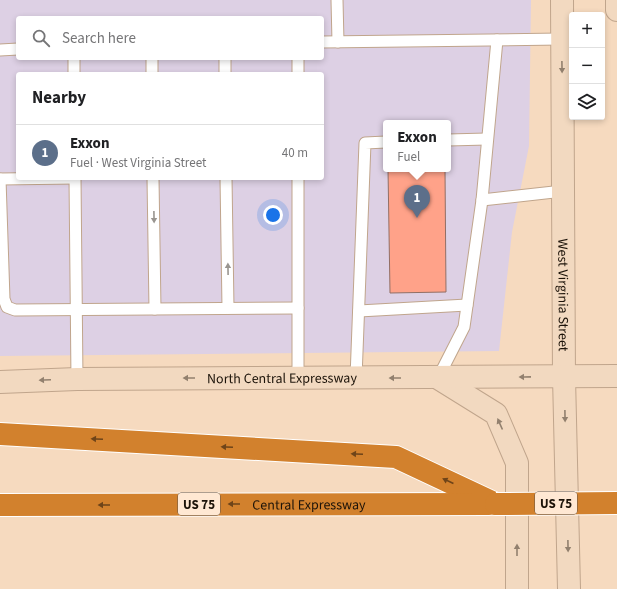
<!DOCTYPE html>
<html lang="en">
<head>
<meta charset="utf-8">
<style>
	:root { --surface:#fff; --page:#f6f6f6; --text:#202124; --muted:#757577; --line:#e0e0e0; --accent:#a31f6d }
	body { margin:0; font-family:"Source Sans 3",sans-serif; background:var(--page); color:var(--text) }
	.controls { position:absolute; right:12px; top:12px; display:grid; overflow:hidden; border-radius:4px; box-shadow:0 2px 6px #0003 }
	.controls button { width:36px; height:36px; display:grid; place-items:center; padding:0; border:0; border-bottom:1px solid var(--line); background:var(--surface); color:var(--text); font:20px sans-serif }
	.you { position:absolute; left:273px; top:215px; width:14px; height:14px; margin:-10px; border:3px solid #fff; border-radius:50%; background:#1a73e8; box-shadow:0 0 0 6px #1a73e833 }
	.badge { display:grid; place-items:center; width:26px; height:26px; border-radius:50%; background:var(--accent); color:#fff; font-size:13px; font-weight:700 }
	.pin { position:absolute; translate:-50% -33px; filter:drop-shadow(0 1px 2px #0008) }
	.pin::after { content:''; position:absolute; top:21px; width:14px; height:12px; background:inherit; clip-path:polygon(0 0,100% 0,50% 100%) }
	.popup { position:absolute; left:383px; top:120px; width:68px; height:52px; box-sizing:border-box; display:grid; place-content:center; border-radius:4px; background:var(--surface); filter:drop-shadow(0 1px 3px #0005); font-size:13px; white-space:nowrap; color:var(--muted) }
	.popup b { font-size:15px; color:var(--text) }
	.popup::after { content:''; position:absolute; left:50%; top:100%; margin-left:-8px; border:8px solid transparent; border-top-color:var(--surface) }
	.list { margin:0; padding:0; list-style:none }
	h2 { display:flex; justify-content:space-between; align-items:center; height:52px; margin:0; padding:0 16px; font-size:17px }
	h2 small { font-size:13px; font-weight:400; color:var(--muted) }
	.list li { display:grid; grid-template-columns:26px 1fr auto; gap:12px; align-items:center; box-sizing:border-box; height:56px; padding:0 16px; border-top:1px solid var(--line) }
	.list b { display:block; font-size:15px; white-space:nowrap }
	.list p { margin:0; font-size:13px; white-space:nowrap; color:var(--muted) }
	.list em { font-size:13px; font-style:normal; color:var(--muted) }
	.icon { flex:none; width:22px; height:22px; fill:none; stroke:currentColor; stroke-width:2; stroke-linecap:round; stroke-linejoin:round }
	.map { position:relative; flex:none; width:617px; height:589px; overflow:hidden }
	.search { position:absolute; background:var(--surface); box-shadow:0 2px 6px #0003; left:16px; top:16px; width:308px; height:44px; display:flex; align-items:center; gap:10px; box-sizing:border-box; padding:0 14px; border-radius:4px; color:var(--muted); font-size:15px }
	.panel { position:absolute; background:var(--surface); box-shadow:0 2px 6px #0003; left:16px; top:72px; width:308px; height:108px; border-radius:4px }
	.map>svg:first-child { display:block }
	.commercial { fill:#ddd0e4; fill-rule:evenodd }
	.building { fill:#ffa289; stroke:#926f65 }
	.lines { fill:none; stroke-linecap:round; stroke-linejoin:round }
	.lane-casing { stroke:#c0a58c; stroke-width:13 }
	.secondary-casing { stroke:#c0a58c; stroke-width:24 }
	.highway-casing { stroke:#fff; stroke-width:24 }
	.lane { stroke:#fff; stroke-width:11 }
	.secondary { stroke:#f2d9c0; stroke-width:22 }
	.highway { stroke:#d2812d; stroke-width:22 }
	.highway-bridge-casing { stroke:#fff; stroke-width:24; stroke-linecap:butt }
	.highway-bridge { stroke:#d2812d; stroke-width:22 }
	.oneway { fill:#92806e }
	.oneway2 { fill:#999590 }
	.oneway3 { fill:#6e4419 }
	.labels { text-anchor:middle; stroke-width:3.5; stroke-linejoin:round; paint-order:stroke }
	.shield { fill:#ffe8d3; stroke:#605346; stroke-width:1 }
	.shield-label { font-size:13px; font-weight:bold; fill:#1c1309 }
	.street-label { font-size:14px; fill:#1c1309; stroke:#ffe8d3 }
</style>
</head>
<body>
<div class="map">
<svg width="617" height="589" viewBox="0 0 617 589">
	<rect width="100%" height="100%" fill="#f6dabf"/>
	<path class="commercial" d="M 0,0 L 531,0 L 529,146 L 512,232 L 499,351 L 0,356 ZM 18,18 L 322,18 L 322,58 L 18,58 ZM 18,74 L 322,74 L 322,178 L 18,178 ZM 386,123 L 448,123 L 448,169 L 386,169 Z"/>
	<path class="building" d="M 388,169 L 445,169 L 446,292 L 390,293 Z"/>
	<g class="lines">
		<defs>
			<g id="lane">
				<path d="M 337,0 L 338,42"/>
				<path d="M 322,42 L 561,39"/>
				<path d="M 0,50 L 18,49"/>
				<path d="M 74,58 L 74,74"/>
				<path d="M 152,58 L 152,74"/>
				<path d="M 225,58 L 225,74"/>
				<path d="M 298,74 L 298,58"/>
				<path d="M 448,140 L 487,139"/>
				<path d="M 75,178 L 77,379"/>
				<path d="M 153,178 L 155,309"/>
				<path d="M 226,178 L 228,308"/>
				<path d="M 0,179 L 4,299 L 7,307 L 15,310 L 298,308"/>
				<path d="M 0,179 L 75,178"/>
				<path d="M 482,200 L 563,191"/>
				<path d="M 359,311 L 467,305"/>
				<path d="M 298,378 L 298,178"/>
				<path d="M 356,378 L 365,143 L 386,142"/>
				<path d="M 438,378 L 464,327 L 482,200 L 497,40"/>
			</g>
			<g id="secondary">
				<path id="s1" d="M 562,0 L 564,377 L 569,589"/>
				<path d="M 617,0 L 617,10"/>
				<path d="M 438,378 L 496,414 L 517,463 L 517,589"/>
				<path id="s2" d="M 0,382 L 77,379 L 617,376"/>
			</g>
			<g id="highway">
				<path d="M 0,434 L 396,457 L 496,504"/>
				<path id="s3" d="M 0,505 L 489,504"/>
			</g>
		</defs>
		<use href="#lane" class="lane-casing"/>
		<use href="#secondary" class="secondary-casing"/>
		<use href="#highway" class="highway-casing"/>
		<use href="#lane" class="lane"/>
		<use href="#secondary" class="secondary"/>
		<use href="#highway" class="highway"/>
		<defs>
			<path id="highway-bridge" d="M 496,504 L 617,503"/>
		</defs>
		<use href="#highway-bridge" class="highway-bridge-casing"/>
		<use href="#highway-bridge" class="highway-bridge"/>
	</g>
	<defs><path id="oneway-solid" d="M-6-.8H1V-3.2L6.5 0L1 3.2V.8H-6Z"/></defs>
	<g class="oneway">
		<use href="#oneway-solid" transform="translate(562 67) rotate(89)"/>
		<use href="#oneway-solid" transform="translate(525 377) rotate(179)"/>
		<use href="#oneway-solid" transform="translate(189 378) rotate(180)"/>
		<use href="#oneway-solid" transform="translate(395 378) rotate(-180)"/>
		<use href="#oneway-solid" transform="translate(45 380) rotate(178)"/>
		<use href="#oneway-solid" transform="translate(565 416) rotate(89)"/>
		<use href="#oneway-solid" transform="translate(500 424) rotate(-114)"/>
		<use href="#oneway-solid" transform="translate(568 546) rotate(89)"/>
		<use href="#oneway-solid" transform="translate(517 550) rotate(-90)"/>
	</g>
	<g class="oneway2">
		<use href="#oneway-solid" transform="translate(154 217) rotate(89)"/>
		<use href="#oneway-solid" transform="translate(228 269) rotate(-91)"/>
	</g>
	<g class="oneway3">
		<use href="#oneway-solid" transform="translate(97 439) rotate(-177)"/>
		<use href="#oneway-solid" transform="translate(227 447) rotate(-177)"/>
		<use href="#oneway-solid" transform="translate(357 454) rotate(-177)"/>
		<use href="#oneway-solid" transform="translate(448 481) rotate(-155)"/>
		<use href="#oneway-solid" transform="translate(234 504) rotate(180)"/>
		<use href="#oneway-solid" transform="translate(104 505) rotate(180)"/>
	</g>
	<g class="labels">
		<g class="shield">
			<rect x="535" y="492" width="42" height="22" rx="3"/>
			<rect x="178" y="493" width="42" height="22" rx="3"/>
		</g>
		<g class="shield-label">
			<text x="556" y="508">US 75</text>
			<text x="199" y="509">US 75</text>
		</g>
		<g class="street-label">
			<text dy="5" stroke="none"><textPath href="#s1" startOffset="295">West Virginia Street</textPath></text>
			<text dy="5" stroke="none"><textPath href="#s2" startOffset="282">North Central Expressway</textPath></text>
			<text dy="5" stroke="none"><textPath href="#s3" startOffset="309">Central Expressway</textPath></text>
		</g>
	</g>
</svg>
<div class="controls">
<button>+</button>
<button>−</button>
<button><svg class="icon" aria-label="layers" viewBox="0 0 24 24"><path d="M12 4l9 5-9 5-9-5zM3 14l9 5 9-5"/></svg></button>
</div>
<div class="you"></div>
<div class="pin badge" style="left:417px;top:218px;background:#5c6f8a">1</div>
<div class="popup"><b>Exxon</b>Fuel</div>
<div class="search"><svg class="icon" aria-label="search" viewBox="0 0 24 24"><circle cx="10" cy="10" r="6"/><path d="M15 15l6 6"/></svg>Search here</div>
<section class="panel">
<h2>Nearby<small></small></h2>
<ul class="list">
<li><span class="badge" style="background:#5c6f8a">1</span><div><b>Exxon</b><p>Fuel · West Virginia Street</p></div><em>40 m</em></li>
</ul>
</section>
</div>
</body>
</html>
